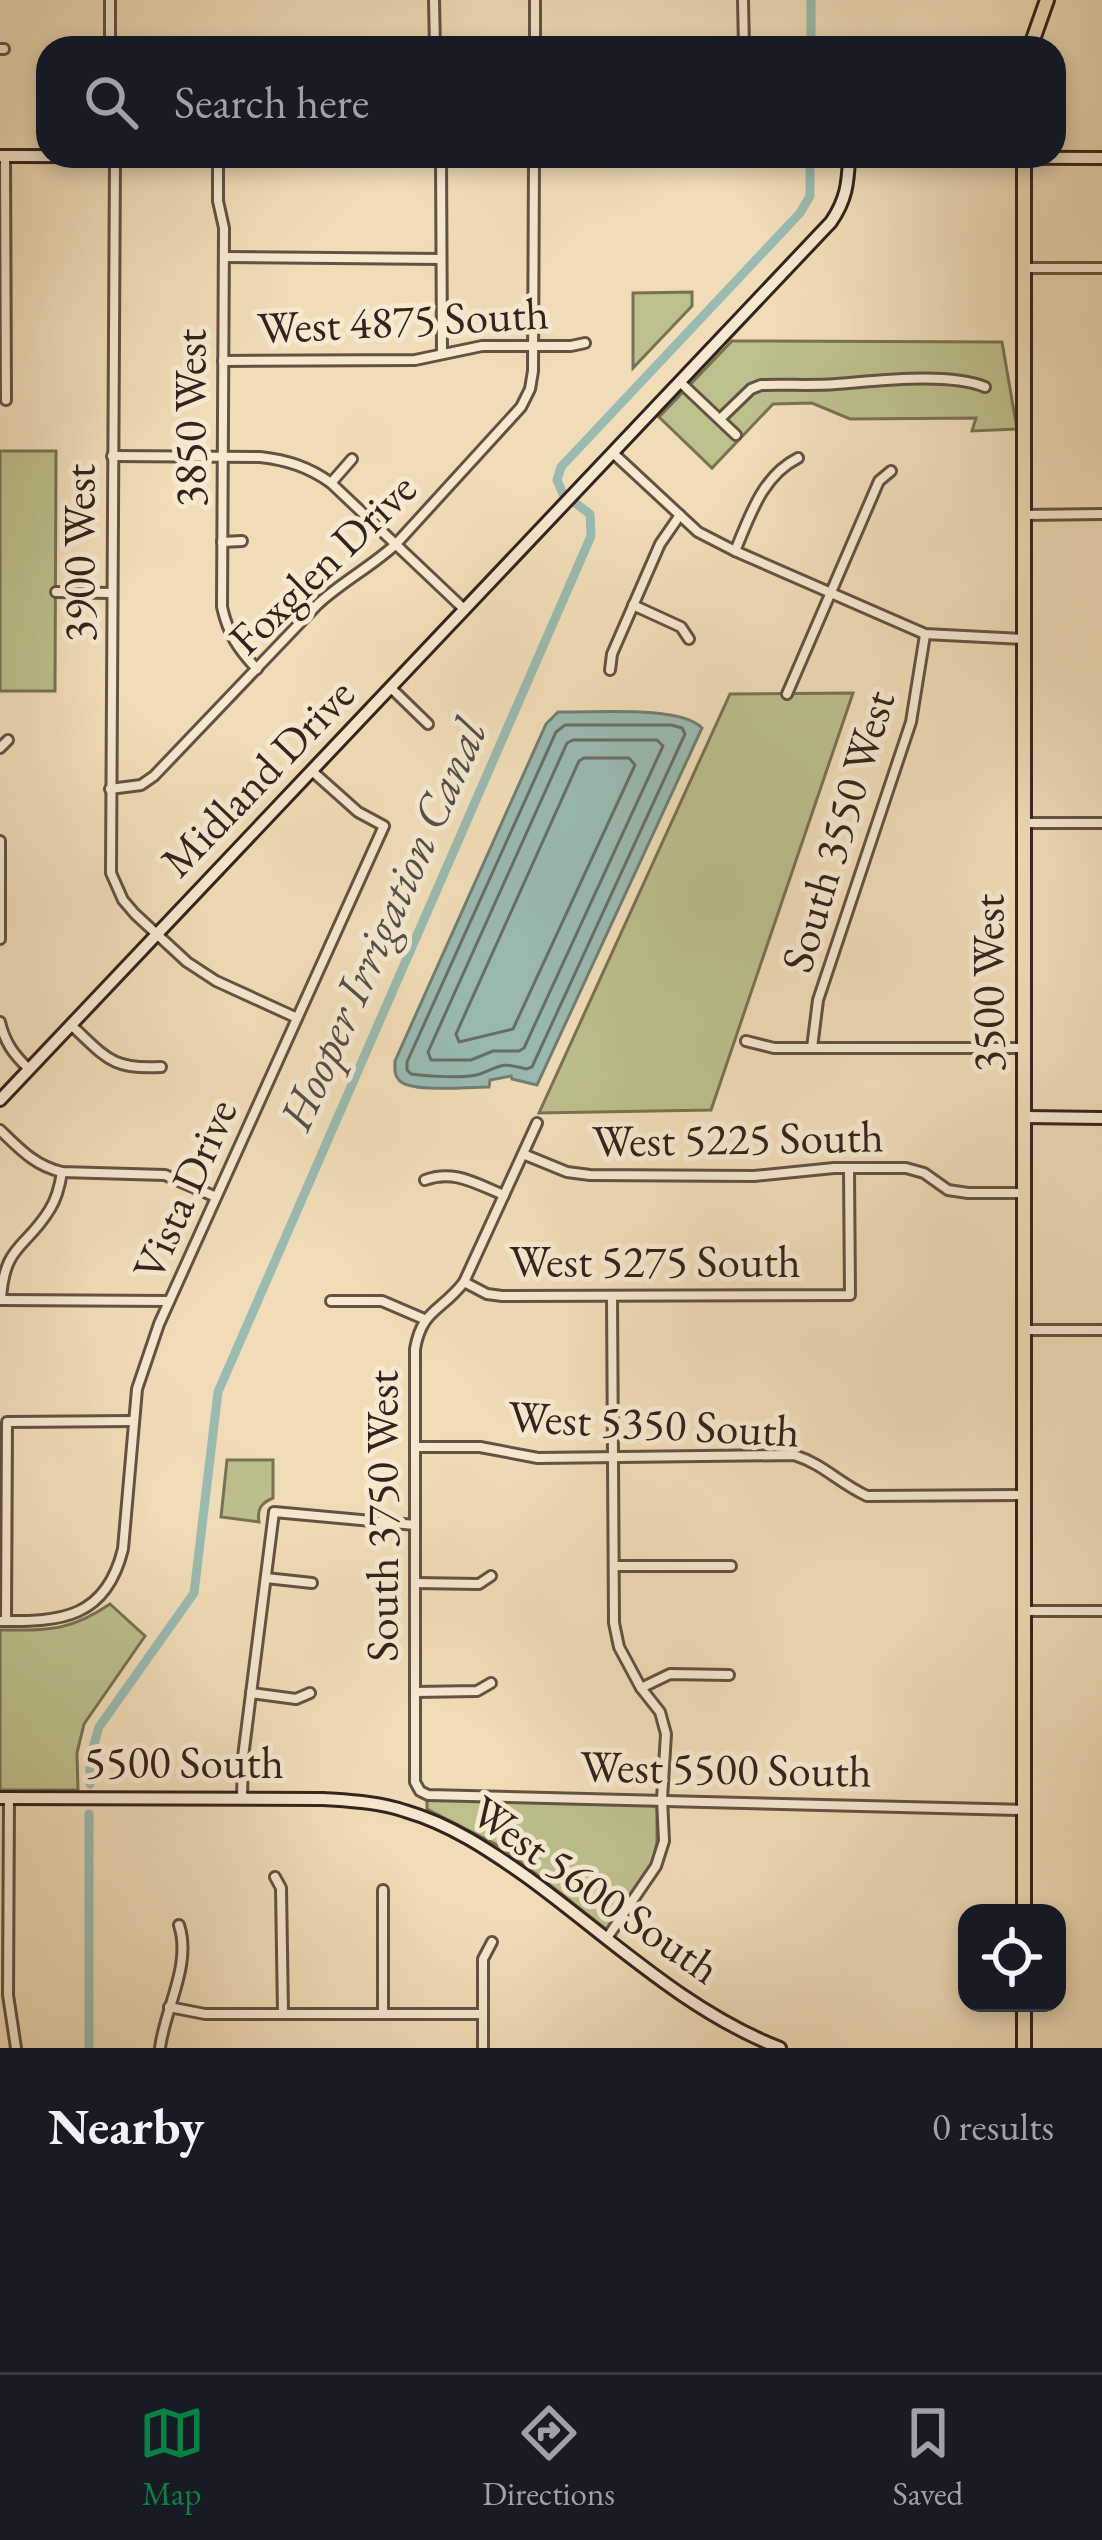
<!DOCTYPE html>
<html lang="en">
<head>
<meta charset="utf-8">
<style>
	:root { --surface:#171b24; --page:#242831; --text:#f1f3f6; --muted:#9ea1a6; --line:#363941; --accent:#0b8043 }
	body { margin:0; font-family:"EB Garamond",serif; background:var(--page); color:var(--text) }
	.controls { position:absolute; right:36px; bottom:36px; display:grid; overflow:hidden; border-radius:24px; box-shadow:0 6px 18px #0003 }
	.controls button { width:108px; height:108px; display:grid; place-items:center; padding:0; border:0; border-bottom:3px solid var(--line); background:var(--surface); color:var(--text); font:60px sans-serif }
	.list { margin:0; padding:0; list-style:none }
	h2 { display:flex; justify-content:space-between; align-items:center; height:156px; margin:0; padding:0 48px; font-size:51px }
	h2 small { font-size:39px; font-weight:400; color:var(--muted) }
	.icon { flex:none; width:66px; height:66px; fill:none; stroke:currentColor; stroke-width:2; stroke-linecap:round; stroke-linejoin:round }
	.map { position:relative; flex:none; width:1102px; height:2048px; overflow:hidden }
	.search { position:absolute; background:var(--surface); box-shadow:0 6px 18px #0003; left:36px; right:36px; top:36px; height:132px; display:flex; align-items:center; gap:30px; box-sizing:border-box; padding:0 42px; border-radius:36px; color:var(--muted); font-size:45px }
	.sheet { height:324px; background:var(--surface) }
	nav { display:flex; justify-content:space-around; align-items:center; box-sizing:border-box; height:168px; border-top:3px solid var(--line); background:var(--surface); font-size:33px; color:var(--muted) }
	nav a { display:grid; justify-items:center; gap:6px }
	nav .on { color:var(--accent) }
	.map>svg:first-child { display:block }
	.green { fill:#bcc08c; stroke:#787254; stroke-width:3 }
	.water { fill:#9abbb1; stroke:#717e75; stroke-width:3 }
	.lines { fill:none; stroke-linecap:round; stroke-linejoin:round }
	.shore { stroke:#676f66; stroke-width:3 }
	.canal { stroke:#9abbb1; stroke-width:9 }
	.street-casing { stroke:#635243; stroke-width:14 }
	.secondary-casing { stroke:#34231c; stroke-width:16 }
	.primary-casing { stroke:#34231c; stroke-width:18 }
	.street { stroke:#f5e9d0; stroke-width:8 }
	.secondary { stroke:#f5e9d0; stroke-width:10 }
	.primary { stroke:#f0ddb7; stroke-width:12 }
	.labels { text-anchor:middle; stroke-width:10; stroke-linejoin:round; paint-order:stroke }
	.street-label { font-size:45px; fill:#34231c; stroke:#f5e9d0 }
	.water-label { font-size:48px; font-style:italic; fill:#535149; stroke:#f5e9d0 }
</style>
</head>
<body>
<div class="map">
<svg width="1102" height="2048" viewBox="0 0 1102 2048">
	<rect width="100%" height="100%" fill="#f0ddb7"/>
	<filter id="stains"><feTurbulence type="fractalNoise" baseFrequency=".00167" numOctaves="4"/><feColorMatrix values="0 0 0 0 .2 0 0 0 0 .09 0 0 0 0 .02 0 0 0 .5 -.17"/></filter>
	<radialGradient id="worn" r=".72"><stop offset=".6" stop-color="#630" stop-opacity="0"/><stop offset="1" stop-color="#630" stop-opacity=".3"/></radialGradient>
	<g class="green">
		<path d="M 692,292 L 692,306 L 633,368 L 633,293 Z"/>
		<path d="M 732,341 L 1002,342 L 1017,429 L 972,431 L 976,418 L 850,419 L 812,403 L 773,404 L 712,468 L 659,417 Z"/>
		<path d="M 0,451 L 56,451 L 55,691 L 0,691 Z"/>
		<path d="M 853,693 L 711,1110 L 539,1113 L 730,694 Z"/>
		<path d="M 227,1460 L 273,1460 L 273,1498 C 261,1503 257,1509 259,1522 L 221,1517 Z"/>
		<path d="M 110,1604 L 145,1636 L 84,1724 L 77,1753 L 78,1790 L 0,1790 L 0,1630 C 47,1630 69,1632 110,1604 Z"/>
		<path d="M 427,1799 L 657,1800 L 657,1842 L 651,1872 L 607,1930 L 503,1848 L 427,1809 Z"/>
	</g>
	<path class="water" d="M 558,712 C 592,713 680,705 702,728 L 537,1085 L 512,1079 L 511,1076 L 490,1080 L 489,1087 C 471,1087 409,1093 399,1080 C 394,1075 395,1069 395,1061 L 546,724 Z"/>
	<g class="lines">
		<g class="shore">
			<path d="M 565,725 L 671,725 L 682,728 L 685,734 L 532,1067 L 526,1069 C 500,1062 503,1065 480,1074 C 466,1079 426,1076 411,1074 L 407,1070 L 407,1062 L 556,732 Z"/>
			<path d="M 573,740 L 657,740 L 663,746 L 524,1048 L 519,1051 L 493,1051 L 471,1060 L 431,1060 L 428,1052 L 567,743 Z"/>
			<path d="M 584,758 L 629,758 L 635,765 L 513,1029 L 459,1042 L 456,1034 L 579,761 Z"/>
		</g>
		<g class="canal">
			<path d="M 811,48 L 811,0"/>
			<path d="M 90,1784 L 90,1758 L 99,1727 L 194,1593 L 218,1392 L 591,536 L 590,514 L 563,494 L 557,480 L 561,467 L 800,213 L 810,196 L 810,168"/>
			<path d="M 89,1814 L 89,2048"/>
		</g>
		<defs>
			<g id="street">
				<path d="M 434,0 L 435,48"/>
				<path d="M 743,0 L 744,48"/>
				<path d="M 110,48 L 110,0"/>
				<path d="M 535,48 L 535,0"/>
				<path d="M 0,49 L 4,49"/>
				<path d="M 5,156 L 6,400"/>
				<path d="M 115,156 L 111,873 L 123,900 L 135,914 L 187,962 L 216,981 L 297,1018"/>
				<path d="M 218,157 L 218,201 L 224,228 L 222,607 C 228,634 238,649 257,669"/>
				<path d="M 441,157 L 442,354"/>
				<path d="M 224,257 L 441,259"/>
				<path d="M 1024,268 L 1102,268"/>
				<path d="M 223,361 L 415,360 L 482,346 L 571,346 L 585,343"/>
				<path d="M 680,382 L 736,435"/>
				<path d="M 720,419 L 751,389 L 761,385 C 786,384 811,386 836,384 C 877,381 948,372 985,387"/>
				<path d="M 613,453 L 698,532 L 735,551 L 925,634 L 1024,639"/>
				<path d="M 112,456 L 260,457 C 287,460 309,467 331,483 L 465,610"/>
				<path d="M 331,483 L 352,459"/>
				<path d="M 1024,515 L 1102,514"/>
				<path d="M 222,542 L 242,541"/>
				<path d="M 735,551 C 750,516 762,476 798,458"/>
				<path d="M 56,592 L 111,593"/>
				<path d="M 633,605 L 681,627 L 689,639"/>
				<path d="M 610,670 L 612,654 L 660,544 L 680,515"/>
				<path d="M 391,688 L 428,724"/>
				<path d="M 787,694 L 879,481 L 891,471"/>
				<path d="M 0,748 L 8,740"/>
				<path d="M 110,789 L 141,785 L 154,776 L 318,604 C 343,581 371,567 396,544 L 521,407 L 530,389 L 533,371 L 534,156"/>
				<path d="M 1024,823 L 1102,823"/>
				<path d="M 0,841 L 0,939"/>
				<path d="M 0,1022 C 5,1043 14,1055 29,1069"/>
				<path d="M 71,1025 C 106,1057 111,1070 161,1067"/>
				<path d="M 746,1041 L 774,1048 L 1024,1048"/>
				<path d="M 812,1048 L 818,1000 L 911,722 L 925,635"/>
				<path d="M 537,1123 L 464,1282 C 441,1312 422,1309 415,1349 L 415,1782 L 420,1791 L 428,1795 L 1023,1810"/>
				<path d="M 0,1130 C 20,1149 35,1166 62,1172 L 165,1175 L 216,1197"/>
				<path d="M 523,1154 L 567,1172 L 590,1175 L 754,1176 L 834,1168 L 906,1168 L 924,1173 L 948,1190 L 968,1193 L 1024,1193"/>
				<path d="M 425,1180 C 454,1169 476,1184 504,1195"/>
				<path d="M 464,1282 L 487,1294 L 502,1296 L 850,1295 L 849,1169"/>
				<path d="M 0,1300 L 169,1301"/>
				<path d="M 1,1300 C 4,1244 26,1249 50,1209 C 57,1198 60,1185 62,1172"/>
				<path d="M 331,1301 L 382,1301 L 424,1319"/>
				<path d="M 1025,1330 L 1102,1330"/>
				<path d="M 415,1447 L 480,1447 L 538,1458 L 794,1455 C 823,1464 839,1483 867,1496 L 1024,1495"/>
				<path d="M 614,1566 L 731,1566"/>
				<path d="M 266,1578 L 312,1583"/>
				<path d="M 415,1583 L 479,1584 L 491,1576"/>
				<path d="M 1025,1611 L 1102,1611"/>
				<path d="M 0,1621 C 62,1622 106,1618 123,1549 L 137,1389 L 159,1324 L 384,826 L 358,812 L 312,771"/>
				<path d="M 6,1621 L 7,1422 L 133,1421"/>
				<path d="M 641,1688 L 670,1674 L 729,1675"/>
				<path d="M 415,1692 L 477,1691 L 491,1683"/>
				<path d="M 251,1693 L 296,1699 L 310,1693"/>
				<path d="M 9,1798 L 8,1995 L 16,2048"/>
				<path d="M 242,1798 L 243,1757 L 274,1512 L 415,1525"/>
				<path d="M 275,1877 L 281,1888 L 283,2014"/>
				<path d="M 607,1938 L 656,1866 L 664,1841 L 662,1799 L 666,1734 L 660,1712 L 641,1688 L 619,1647 L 614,1623 L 612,1296"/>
				<path d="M 169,2007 L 205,2014 L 483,2014"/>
				<path d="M 383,2014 L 383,1890"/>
				<path d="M 160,2048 C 165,2008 192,1965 179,1925"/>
				<path d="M 483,2048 L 483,1959 L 492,1942"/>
			</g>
			<g id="secondary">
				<path d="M 0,156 L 1102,158"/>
				<path d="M 0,1100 L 831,222 C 846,200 848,184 849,158"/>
				<path d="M 1025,1117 L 1102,1118"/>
				<path d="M 0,1798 L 323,1799 C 351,1801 378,1802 405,1811 C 450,1824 489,1850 527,1877 C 608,1936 685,2011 780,2048"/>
			</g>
			<g id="primary">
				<path d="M 1030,48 L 1047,0"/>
				<path d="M 1024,1913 L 1024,156"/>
				<path d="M 1024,2003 L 1024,2048"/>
			</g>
		</defs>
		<use href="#street" class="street-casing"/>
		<use href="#secondary" class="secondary-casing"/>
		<use href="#primary" class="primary-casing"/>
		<use href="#street" class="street"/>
		<use href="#secondary" class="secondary"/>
		<use href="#primary" class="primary"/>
	</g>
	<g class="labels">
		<g class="street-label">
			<text transform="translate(403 320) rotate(-3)" y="16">West 4875 South</text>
			<text transform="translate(190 418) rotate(-90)" y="16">3850 West</text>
			<text transform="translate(79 553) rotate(-90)" y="16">3900 West</text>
			<text transform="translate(322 563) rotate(-44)" y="16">Foxglen Drive</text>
			<text transform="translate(257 777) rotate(-46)" y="16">Midland Drive</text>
			<text transform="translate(837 831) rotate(-73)" y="16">South 3550 West</text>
			<text transform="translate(988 983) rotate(-90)" y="16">3500 West</text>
			<text transform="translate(738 1138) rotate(-1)" y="16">West 5225 South</text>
			<text transform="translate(184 1189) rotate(-66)" y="16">Vista Drive</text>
			<text x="655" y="1277">West 5275 South</text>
			<text transform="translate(654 1423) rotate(3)" y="16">West 5350 South</text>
			<text transform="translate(382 1516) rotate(-90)" y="16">South 3750 West</text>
			<text x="184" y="1778">5500 South</text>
			<text transform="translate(726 1768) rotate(1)" y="16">West 5500 South</text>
			<text transform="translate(596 1889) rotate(35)" y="16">West 5600 South</text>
		</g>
		<g class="water-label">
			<text transform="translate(382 924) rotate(-66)" y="17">Hooper Irrigation Canal</text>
		</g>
	</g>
	<rect width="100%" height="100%" filter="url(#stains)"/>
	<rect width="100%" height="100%" fill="url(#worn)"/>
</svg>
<div class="controls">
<button><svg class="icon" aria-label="locate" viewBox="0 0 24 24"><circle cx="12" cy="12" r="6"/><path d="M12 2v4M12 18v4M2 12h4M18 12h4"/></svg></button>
</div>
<div class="search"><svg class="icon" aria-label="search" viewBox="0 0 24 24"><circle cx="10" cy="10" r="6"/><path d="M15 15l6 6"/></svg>Search here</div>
</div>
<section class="sheet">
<h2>Nearby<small>0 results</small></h2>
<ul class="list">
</ul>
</section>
<nav>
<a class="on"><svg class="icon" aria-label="map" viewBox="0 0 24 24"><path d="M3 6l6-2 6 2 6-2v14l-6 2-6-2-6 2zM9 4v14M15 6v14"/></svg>Map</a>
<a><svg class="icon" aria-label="directions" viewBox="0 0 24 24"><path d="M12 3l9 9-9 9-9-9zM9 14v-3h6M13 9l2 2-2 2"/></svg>Directions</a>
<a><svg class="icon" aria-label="saved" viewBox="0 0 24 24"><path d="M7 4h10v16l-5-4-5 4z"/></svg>Saved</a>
</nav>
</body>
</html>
